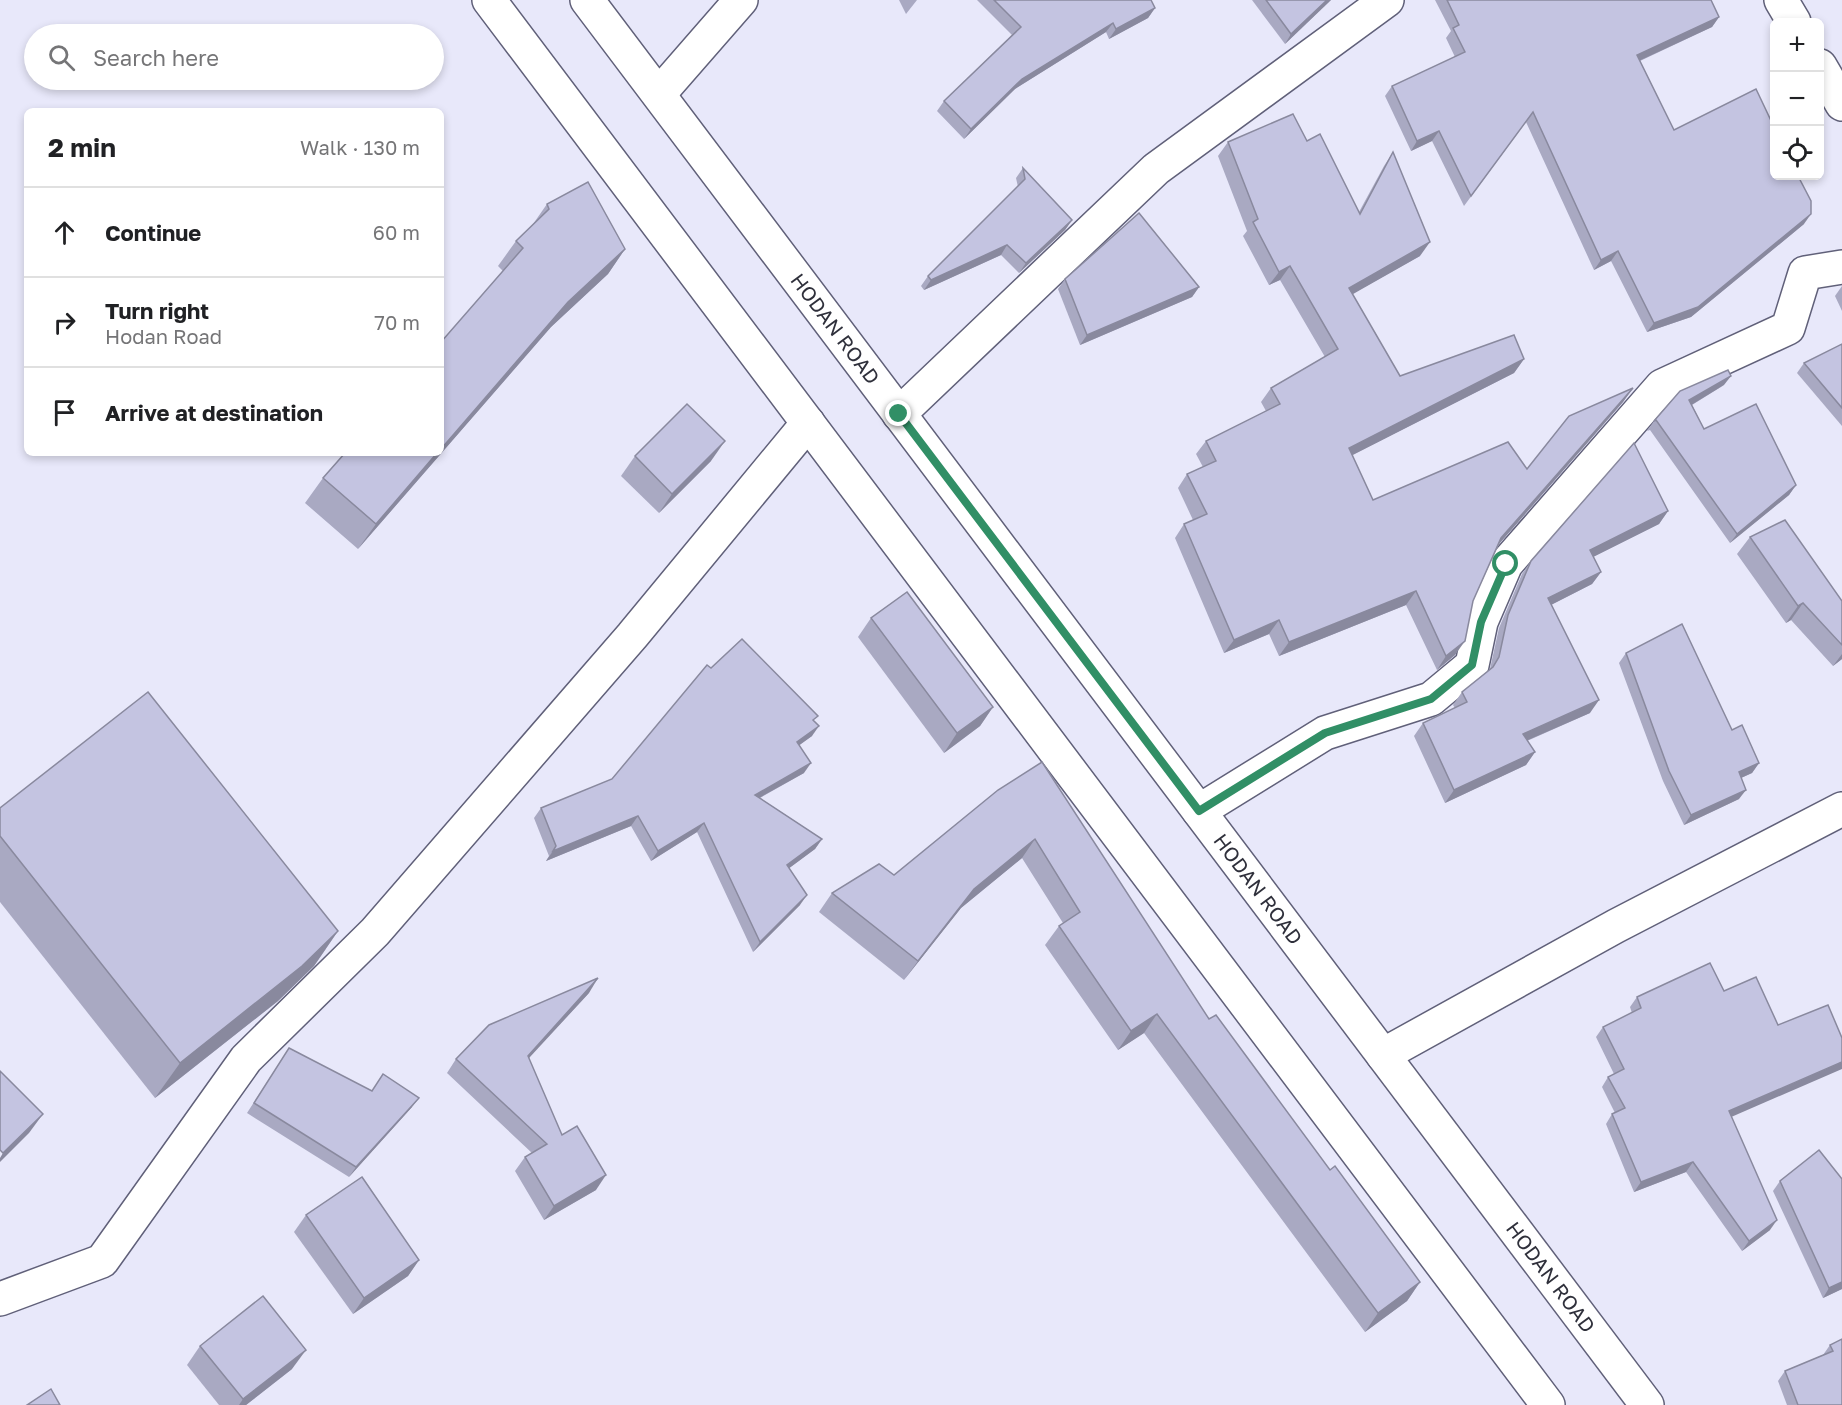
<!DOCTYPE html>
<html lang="en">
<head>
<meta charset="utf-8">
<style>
	:root { --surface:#fff; --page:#f6f6f6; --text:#202124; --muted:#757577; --line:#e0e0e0 }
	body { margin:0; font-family:"Golos Text",sans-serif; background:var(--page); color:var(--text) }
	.controls { position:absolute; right:18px; top:18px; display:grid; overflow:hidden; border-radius:9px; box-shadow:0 3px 9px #0003 }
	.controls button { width:54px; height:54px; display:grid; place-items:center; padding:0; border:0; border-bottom:2px solid var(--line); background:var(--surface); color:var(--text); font:30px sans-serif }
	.stop { position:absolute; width:18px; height:18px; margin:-14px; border:4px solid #318f66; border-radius:50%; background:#fff }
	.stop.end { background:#318f66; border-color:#fff; box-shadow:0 2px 6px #0008 }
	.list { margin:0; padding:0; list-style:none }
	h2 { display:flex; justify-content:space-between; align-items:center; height:78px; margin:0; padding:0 24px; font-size:26px }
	h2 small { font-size:20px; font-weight:400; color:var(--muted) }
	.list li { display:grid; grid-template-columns:39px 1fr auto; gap:18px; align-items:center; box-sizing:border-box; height:90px; padding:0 24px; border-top:2px solid var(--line) }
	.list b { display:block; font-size:22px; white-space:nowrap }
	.list p { margin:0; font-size:20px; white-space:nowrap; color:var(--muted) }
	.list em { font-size:20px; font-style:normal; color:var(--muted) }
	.icon { flex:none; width:33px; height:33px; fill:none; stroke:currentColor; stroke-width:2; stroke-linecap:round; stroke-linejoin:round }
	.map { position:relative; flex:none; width:1842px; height:1405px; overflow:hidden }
	.search { position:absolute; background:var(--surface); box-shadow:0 3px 9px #0003; left:24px; top:24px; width:420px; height:66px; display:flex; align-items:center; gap:15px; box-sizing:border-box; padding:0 21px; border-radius:33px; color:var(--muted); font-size:22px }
	.panel { position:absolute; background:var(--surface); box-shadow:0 3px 9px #0003; left:24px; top:108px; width:420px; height:348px; border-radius:9px }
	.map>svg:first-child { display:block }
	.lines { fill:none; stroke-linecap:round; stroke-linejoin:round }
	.street-casing { stroke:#606079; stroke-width:36 }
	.secondary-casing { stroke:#606079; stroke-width:36 }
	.street { stroke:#fff; stroke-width:33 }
	.secondary { stroke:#fff; stroke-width:33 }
	.wall { fill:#a9a9c2 }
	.shaded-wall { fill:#89899e }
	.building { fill:#c4c4e1; stroke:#89899e; stroke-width:1.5 }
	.route { stroke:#318f66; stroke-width:8 }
	.labels { text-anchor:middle; stroke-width:6; stroke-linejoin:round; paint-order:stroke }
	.street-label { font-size:20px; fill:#2f303b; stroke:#e8e8fa }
</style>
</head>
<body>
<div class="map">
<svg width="1842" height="1405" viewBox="0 0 1842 1405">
	<rect width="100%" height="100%" fill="#e8e8fa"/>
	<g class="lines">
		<defs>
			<g id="street">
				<path d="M 1781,0 L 1794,22"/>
				<path d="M 1820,66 L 1842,104"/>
				<path d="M 659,94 L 741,0"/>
				<path d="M 899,414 L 1156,169 L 1387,0"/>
				<path d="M 1199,811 L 1325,733 L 1431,699 L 1472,665 L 1481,622 L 1506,564 L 1662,386 L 1788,328 L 1805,273 L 1842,267"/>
				<path d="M 1383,1055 L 1616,926 L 1842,809"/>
				<path d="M 0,1299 L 102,1261 L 246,1059 L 375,932 L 632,636 L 808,423"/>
			</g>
			<g id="secondary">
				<path d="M 489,0 L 1548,1405"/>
				<path id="s1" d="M 587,0 L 1647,1405"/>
			</g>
		</defs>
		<use href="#street" class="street-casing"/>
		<use href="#secondary" class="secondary-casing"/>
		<use href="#street" class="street"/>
		<use href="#secondary" class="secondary"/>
	</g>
	<g class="wall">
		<path d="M 899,0 L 917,0 L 906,14 Z"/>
		<path d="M 977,0 L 1151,0 L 1155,8 L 1148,18 L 1109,39 L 1106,32 L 1015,89 L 964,139 L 937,111 L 944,101 L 1012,35 Z"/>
		<path d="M 1252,0 L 1331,0 L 1285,44 Z"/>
		<path d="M 1435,0 L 1711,0 L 1719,17 L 1712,27 L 1640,61 L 1674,130 L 1804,224 L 1691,317 L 1647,332 L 1611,261 L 1594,270 L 1526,122 L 1464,206 L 1432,141 L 1411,151 L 1385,96 L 1392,86 L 1455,57 L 1446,38 L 1451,31 Z"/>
		<path d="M 1307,141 L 1359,212 L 1384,166 L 1393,152 L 1420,256 L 1352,294 L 1400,376 L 1524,359 L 1514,373 L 1352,455 L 1373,500 L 1527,469 L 1633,388 L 1623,402 L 1499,544 L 1473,601 L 1455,655 L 1437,670 L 1406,605 L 1279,656 L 1269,634 L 1224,653 L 1175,538 L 1184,524 L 1193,520 L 1178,488 L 1187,474 L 1203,467 L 1196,454 L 1206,441 L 1266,411 L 1261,402 L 1271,388 L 1325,357 L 1280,280 L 1269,285 L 1243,236 L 1247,231 L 1218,156 L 1228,142 Z"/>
		<path d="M 1023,168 L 1072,220 L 1065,230 L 1019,273 L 1001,255 L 924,290 L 921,286 L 928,276 L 1018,187 L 1016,178 Z"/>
		<path d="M 547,204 L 625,249 L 608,274 L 551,327 L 358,549 L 305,503 L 323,478 L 503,271 L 498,266 L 516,241 L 531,227 Z"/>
		<path d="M 1065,279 L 1199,287 L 1192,297 L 1080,345 L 1058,289 Z"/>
		<path d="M 1842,286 L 1842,311 L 1835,296 Z"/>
		<path d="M 1842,344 L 1842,426 L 1797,373 L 1804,363 Z"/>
		<path d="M 1724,385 L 1692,405 L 1704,429 L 1796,485 L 1789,495 L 1730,543 L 1650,430 L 1647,431 L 1654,421 Z"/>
		<path d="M 635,456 L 711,461 L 659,513 L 621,476 Z"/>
		<path d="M 1668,511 L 1659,524 L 1593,557 L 1601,572 L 1592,584 L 1551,605 L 1590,713 L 1527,741 L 1535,752 L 1526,765 L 1445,803 L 1414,736 L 1423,723 L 1455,708 L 1453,705 L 1462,692 L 1490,669 L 1499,628 L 1522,574 L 1531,561 Z"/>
		<path d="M 1750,537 L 1842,601 L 1842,659 L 1833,666 L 1791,620 L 1786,623 L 1737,554 Z"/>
		<path d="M 871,618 L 993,707 L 980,726 L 944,753 L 858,637 Z"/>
		<path d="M 1626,653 L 1732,730 L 1759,763 L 1752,773 L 1741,778 L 1739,799 L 1684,825 L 1663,781 L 1619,663 Z"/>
		<path d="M 711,668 L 814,721 L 812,736 L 799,745 L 804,773 L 760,798 L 822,839 L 815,849 L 789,868 L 800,905 L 753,952 L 697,832 L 651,861 L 631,826 L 546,861 L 549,856 L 534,818 L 541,808 L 612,779 Z"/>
		<path d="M 998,790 L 1209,1019 L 1420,1282 L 1407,1301 L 1365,1332 L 1144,1033 L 1118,1050 L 1045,945 L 1059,926 L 1063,923 L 1022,858 L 961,908 L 904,980 L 819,912 L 832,893 L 894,875 Z"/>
		<path d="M 0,808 L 338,931 L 314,966 L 278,1001 L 155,1098 L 0,902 Z"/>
		<path d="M 589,993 L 528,1058 L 562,1135 L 596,1190 L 544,1220 L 515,1171 L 525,1157 L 532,1153 L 447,1073 L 456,1059 Z"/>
		<path d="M 1637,997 L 1731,1117 L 1770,1230 L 1742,1251 L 1686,1172 L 1634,1192 L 1606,1124 L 1612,1114 L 1615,1113 L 1602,1087 L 1608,1077 L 1614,1074 L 1596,1037 L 1603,1027 L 1632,1013 L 1630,1007 Z"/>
		<path d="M 289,1048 L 371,1091 L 412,1107 L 349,1177 L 247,1113 Z"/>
		<path d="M 1842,1179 L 1842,1289 L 1823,1298 L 1773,1191 L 1780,1181 Z"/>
		<path d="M 306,1215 L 419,1260 L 408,1276 L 353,1314 L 294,1232 Z"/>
		<path d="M 1842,1339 L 1842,1405 L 1787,1405 L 1778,1381 L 1785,1371 L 1823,1355 L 1830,1345 Z"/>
		<path d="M 200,1346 L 292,1369 L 246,1405 L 219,1405 L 187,1365 Z"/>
	</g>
	<g class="shaded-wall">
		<path d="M 1327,0 L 1331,0 L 1285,44 L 1291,34 Z"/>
		<path d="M 1155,8 L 1148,18 L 1109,39 L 1116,29 Z"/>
		<path d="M 1719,17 L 1712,27 L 1630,65 L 1637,55 Z"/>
		<path d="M 1113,23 L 1106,32 L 1015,89 L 964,139 L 971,129 L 1022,79 Z"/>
		<path d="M 1439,131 L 1432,141 L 1411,151 L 1417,141 Z"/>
		<path d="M 1811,214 L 1804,224 L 1691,317 L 1647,332 L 1654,323 Z"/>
		<path d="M 1072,220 L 1065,230 L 1019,273 L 1026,263 Z"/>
		<path d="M 1430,242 L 1420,256 L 1339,302 L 1349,288 Z"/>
		<path d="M 1007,245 L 1001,255 L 924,290 L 931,280 Z"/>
		<path d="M 625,249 L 608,274 L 551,327 L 358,549 L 376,524 L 437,453 L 441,453 L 441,449 L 568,302 Z"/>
		<path d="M 1618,251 L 1611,261 L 1594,270 L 1601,260 Z"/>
		<path d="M 1290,266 L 1280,280 L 1269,285 L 1279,272 Z"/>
		<path d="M 1199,287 L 1192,297 L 1080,345 L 1087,335 Z"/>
		<path d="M 1524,359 L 1514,373 L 1339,462 L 1349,448 Z"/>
		<path d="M 1731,376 L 1724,385 L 1683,410 L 1689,400 Z"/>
		<path d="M 1633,388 L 1623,402 L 1492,552 L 1501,538 Z"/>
		<path d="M 725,441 L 711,461 L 659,513 L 672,494 Z"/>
		<path d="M 1796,485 L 1789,495 L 1730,543 L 1737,534 Z"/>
		<path d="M 1668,511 L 1659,524 L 1581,563 L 1590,550 Z"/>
		<path d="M 1601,572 L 1592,584 L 1539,611 L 1548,598 Z"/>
		<path d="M 1416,591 L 1406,605 L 1279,656 L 1289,642 Z"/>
		<path d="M 1803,603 L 1791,620 L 1786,623 L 1798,606 Z"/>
		<path d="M 1279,620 L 1269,634 L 1224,653 L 1234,640 Z"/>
		<path d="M 1465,641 L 1455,655 L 1437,670 L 1446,656 Z"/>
		<path d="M 1842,654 L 1842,659 L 1833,666 Z"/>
		<path d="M 1599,700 L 1590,713 L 1514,746 L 1523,734 Z"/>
		<path d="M 993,707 L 980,726 L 944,753 L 957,733 Z"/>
		<path d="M 819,726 L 812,736 L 790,752 L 797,742 Z"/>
		<path d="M 1535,752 L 1526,765 L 1445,803 L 1454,790 Z"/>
		<path d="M 811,763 L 804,773 L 748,804 L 755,795 Z"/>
		<path d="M 1759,763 L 1752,773 L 1732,782 L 1739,772 Z"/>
		<path d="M 1746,790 L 1739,799 L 1684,825 L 1691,815 Z"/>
		<path d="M 638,816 L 631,826 L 546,861 L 553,851 Z"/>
		<path d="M 704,823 L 697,832 L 651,861 L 658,851 Z"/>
		<path d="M 822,839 L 815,849 L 780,875 L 787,865 Z"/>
		<path d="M 1035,839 L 1022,858 L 961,908 L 904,980 L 918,961 L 974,889 Z"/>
		<path d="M 807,895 L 800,905 L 753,952 L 760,942 Z"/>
		<path d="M 338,931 L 314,966 L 278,1001 L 155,1098 L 180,1063 Z"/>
		<path d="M 598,978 L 589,993 L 518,1070 L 528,1056 Z"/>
		<path d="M 1157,1014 L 1144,1033 L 1118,1050 L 1131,1031 Z"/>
		<path d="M 1842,1062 L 1842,1069 L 1722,1121 L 1729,1111 Z"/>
		<path d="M 419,1098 L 412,1107 L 349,1177 L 356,1167 Z"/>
		<path d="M 43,1114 L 29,1133 L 0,1162 L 0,1158 L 3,1153 Z"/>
		<path d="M 1693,1162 L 1686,1172 L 1634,1192 L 1641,1182 Z"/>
		<path d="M 606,1175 L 596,1190 L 544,1220 L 554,1206 Z"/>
		<path d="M 1777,1220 L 1770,1230 L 1742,1251 L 1749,1241 Z"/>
		<path d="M 419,1260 L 408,1276 L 353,1314 L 364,1298 Z"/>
		<path d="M 1420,1282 L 1407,1301 L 1365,1332 L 1378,1313 Z"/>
		<path d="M 1842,1282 L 1842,1289 L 1823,1298 L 1829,1288 Z"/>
		<path d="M 306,1350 L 292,1369 L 246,1405 L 239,1405 L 243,1399 Z"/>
	</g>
	<g class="building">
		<path d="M 994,0 L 1151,0 L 1155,8 L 1116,29 L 1113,23 L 1022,79 L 971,129 L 944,101 L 1021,27 Z"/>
		<path d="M 1266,0 L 1327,0 L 1291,34 Z"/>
		<path d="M 1447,0 L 1711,0 L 1719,17 L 1637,55 L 1674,130 L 1756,89 L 1774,127 L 1774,176 L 1798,176 L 1811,201 L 1811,214 L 1698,307 L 1654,323 L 1618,251 L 1601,260 L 1533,112 L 1471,196 L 1439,131 L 1417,141 L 1392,86 L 1465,52 L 1453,28 L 1459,25 Z"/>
		<path d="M 1293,114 L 1307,141 L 1320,134 L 1360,214 L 1393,152 L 1430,242 L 1349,288 L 1400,376 L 1514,335 L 1524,359 L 1349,448 L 1373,500 L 1508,442 L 1527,469 L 1569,416 L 1633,388 L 1501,538 L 1473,601 L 1465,641 L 1446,656 L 1416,591 L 1289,642 L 1279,620 L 1234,640 L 1184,524 L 1207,514 L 1187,474 L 1216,461 L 1206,441 L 1280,404 L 1271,388 L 1338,349 L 1290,266 L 1279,272 L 1253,222 L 1258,219 L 1228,142 Z"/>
		<path d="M 1023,168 L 1072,220 L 1026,263 L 1007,245 L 931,280 L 928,276 L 1025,179 Z"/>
		<path d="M 588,182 L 625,249 L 568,302 L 441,449 L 441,342 L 523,248 L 516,241 L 549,209 L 547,204 Z"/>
		<path d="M 1139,213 L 1199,287 L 1087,335 L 1065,279 Z"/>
		<path d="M 1842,344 L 1842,408 L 1804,363 Z"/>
		<path d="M 1728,370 L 1731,376 L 1689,400 L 1704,429 L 1756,404 L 1796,485 L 1737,534 L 1656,420 L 1654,421 L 1680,391 Z"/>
		<path d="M 687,404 L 725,441 L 672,494 L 635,456 Z"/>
		<path d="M 1634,443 L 1668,511 L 1590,550 L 1601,572 L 1548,598 L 1599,700 L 1523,734 L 1535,752 L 1454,790 L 1423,723 L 1467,702 L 1462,692 L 1493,667 L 1499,657 L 1508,615 L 1531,561 Z"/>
		<path d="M 345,453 L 437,453 L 376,524 L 323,478 Z"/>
		<path d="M 1785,520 L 1842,601 L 1842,645 L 1803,603 L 1798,606 L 1750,537 Z"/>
		<path d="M 907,592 L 993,707 L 957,733 L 871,618 Z"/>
		<path d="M 1682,624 L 1732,730 L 1742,725 L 1759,763 L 1739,772 L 1746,790 L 1691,815 L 1669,771 L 1626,653 Z"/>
		<path d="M 742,639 L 818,716 L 813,720 L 819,726 L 797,742 L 811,763 L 755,795 L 822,839 L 787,865 L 807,895 L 760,942 L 704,823 L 658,851 L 638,816 L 553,851 L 556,846 L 541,808 L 612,779 L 707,665 L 711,668 Z"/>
		<path d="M 148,692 L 338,931 L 302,966 L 180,1063 L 0,836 L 0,808 Z"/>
		<path d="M 1042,762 L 1209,1019 L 1216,1015 L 1330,1170 L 1335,1166 L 1420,1282 L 1378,1313 L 1157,1014 L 1131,1031 L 1059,926 L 1080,912 L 1035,839 L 974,889 L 918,961 L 832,893 L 879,864 L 894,875 L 998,790 Z"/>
		<path d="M 1710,963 L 1724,991 L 1756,977 L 1778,1025 L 1828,1005 L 1842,1038 L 1842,1062 L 1729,1111 L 1777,1220 L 1749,1241 L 1693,1162 L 1641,1182 L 1612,1114 L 1625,1108 L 1608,1077 L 1624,1069 L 1603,1027 L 1641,1008 L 1637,997 Z"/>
		<path d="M 598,978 L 528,1056 L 562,1135 L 577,1126 L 606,1175 L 554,1206 L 525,1157 L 547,1144 L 456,1059 L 489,1025 Z"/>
		<path d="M 289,1048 L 372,1091 L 383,1074 L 419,1098 L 356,1167 L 254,1103 Z"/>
		<path d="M 0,1071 L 43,1114 L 3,1153 L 0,1150 Z"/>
		<path d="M 1819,1150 L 1842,1179 L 1842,1282 L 1829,1288 L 1780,1181 Z"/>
		<path d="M 362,1177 L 419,1260 L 364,1298 L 306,1215 Z"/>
		<path d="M 263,1296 L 306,1350 L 243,1399 L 200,1346 Z"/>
		<path d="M 1842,1339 L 1842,1405 L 1798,1405 L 1785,1371 L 1833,1351 L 1830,1345 Z"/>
		<path d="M 51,1389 L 60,1405 L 27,1405 Z"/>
	</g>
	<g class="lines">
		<path class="route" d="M 899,414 L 1199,811 L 1325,733 L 1431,699 L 1472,665 L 1481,622 L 1506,564"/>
	</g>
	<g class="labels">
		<g class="street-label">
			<text dy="7" stroke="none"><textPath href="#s1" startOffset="412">HODAN ROAD</textPath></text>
			<text dy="7" stroke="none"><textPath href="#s1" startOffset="1114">HODAN ROAD</textPath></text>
			<text dy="7" stroke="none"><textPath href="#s1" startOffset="1600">HODAN ROAD</textPath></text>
		</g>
	</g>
</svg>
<div class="controls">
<button>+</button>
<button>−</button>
<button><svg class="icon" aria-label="locate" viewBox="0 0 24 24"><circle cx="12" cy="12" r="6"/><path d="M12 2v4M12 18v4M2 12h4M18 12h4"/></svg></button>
</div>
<div class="stop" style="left:1506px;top:564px"></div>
<div class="stop end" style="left:899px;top:414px"></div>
<div class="search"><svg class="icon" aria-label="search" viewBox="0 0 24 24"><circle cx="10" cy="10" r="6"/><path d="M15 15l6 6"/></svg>Search here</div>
<section class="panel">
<h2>2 min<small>Walk · 130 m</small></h2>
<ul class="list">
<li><svg class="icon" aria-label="ahead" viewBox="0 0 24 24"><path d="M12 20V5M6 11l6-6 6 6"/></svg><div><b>Continue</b></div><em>60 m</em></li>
<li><svg class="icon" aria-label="right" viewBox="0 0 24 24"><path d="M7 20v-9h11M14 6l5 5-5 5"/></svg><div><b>Turn right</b><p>Hodan Road</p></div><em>70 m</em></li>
<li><svg class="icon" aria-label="arrive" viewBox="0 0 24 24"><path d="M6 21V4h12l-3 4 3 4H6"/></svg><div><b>Arrive at destination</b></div></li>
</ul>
</section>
</div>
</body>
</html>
